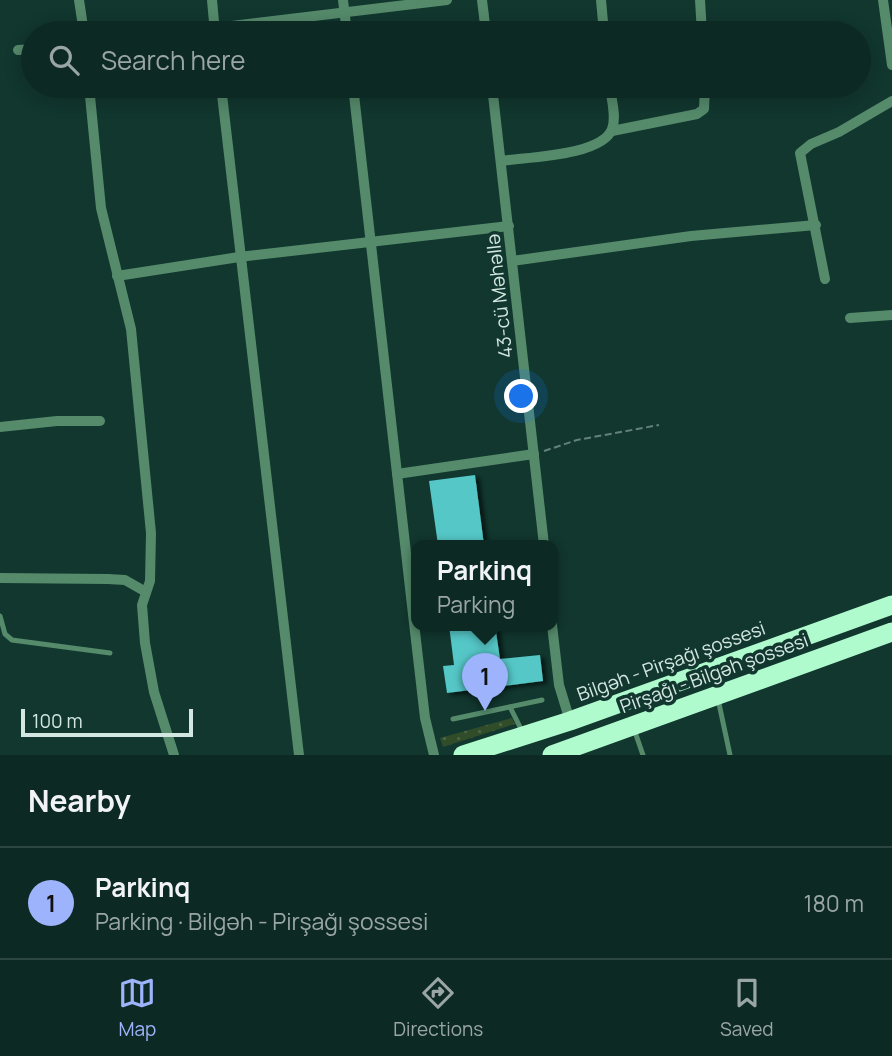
<!DOCTYPE html>
<html lang="en">
<head>
<meta charset="utf-8">
<style>
	:root { --surface:#0d2923; --page:#16312b; --text:#f1f3f6; --muted:#9aa6a6; --line:#2d4541; --accent:#9db4fd }
	body { margin:0; font-family:Manrope,sans-serif; background:var(--page); color:var(--text) }
	.scale { position:absolute; left:21px; bottom:18px; width:172px; box-sizing:border-box; padding-left:7px; border:4px solid #d3e7e1; border-top:0; font-size:19px; line-height:24px; white-space:nowrap; color:#d3e7e1; -webkit-text-stroke:5px #11372f; paint-order:stroke }
	.you { position:absolute; left:522px; top:397px; width:24px; height:24px; margin:-18px; border:5px solid #fff; border-radius:50%; background:#1a73e8; box-shadow:0 0 0 10px #1a73e833 }
	.badge { display:grid; place-items:center; width:46px; height:46px; border-radius:50%; background:var(--accent); color:#111; font-size:23px; font-weight:700 }
	.pin { position:absolute; translate:-50% -58px; filter:drop-shadow(0 2px 4px #0008) }
	.pin::after { content:''; position:absolute; top:37px; width:24px; height:21px; background:inherit; clip-path:polygon(0 0,100% 0,50% 100%) }
	.popup { position:absolute; left:411px; top:540px; width:147px; height:91px; box-sizing:border-box; display:grid; place-content:center; border-radius:14px; background:var(--surface); filter:drop-shadow(0 2px 5px #0005); font-size:23px; white-space:nowrap; color:var(--muted) }
	.popup b { font-size:26px; color:var(--text) }
	.popup::after { content:''; position:absolute; left:50%; top:100%; margin-left:-14px; border:14px solid transparent; border-top-color:var(--surface) }
	.list { margin:0; padding:0; list-style:none }
	h2 { display:flex; justify-content:space-between; align-items:center; height:91px; margin:0; padding:0 28px; font-size:30px }
	h2 small { font-size:23px; font-weight:400; color:var(--muted) }
	.list li { display:grid; grid-template-columns:46px 1fr auto; gap:21px; align-items:center; box-sizing:border-box; height:112px; padding:0 28px; border-top:2px solid var(--line) }
	.list b { display:block; font-size:26px; white-space:nowrap }
	.list p { margin:0; font-size:23px; white-space:nowrap; color:var(--muted) }
	.list em { font-size:23px; font-style:normal; color:var(--muted) }
	.icon { flex:none; width:38px; height:38px; fill:none; stroke:currentColor; stroke-width:2; stroke-linecap:round; stroke-linejoin:round }
	.map { position:relative; flex:none; width:892px; height:755px; overflow:hidden }
	.search { position:absolute; background:var(--surface); box-shadow:0 4px 18px #0003; left:21px; right:21px; top:21px; height:77px; display:flex; align-items:center; gap:18px; box-sizing:border-box; padding:0 24px; border-radius:38px; color:var(--muted); font-size:26px }
	.sheet { height:203px; background:var(--surface) }
	nav { display:flex; justify-content:space-around; align-items:center; box-sizing:border-box; height:98px; border-top:2px solid var(--line); background:var(--surface); font-size:19px; color:var(--muted) }
	nav a { display:grid; justify-items:center; gap:4px }
	nav .on { color:var(--accent) }
	.map>svg:first-child { display:block }
	.grass { fill:url(#grass-dots) }
	.building { fill:#55c7c7; filter:url(#shadow) }
	.lines { fill:none; stroke-linecap:round; stroke-linejoin:round }
	.path { stroke:#63827b; stroke-width:2; stroke-dasharray:7 3.5; stroke-linecap:butt }
	.lane { stroke:#558a6b; stroke-width:5 }
	.street { stroke:#558a6b; stroke-width:10 }
	.highway { stroke:#affbce; stroke-width:19 }
	.labels { text-anchor:middle; stroke-width:7; stroke-linejoin:round; paint-order:stroke }
	.street-label { font-size:19px; fill:#d3e7e1; stroke:#11372f }
</style>
</head>
<body>
<div class="map">
<svg width="892" height="755" viewBox="0 0 892 755">
	<defs>
		<pattern id="grass-dots" width="8" height="8" patternUnits="userSpaceOnUse" patternTransform="scale(1.75)"><rect width="8" height="8" fill="#304c28"/><path d="M2 2h.1M6 6h.1" fill="none" stroke="#4d6647" stroke-width="1.8" stroke-linecap="round"/></pattern>
		<filter id="shadow"><feDropShadow dx="4.5" dy="2.5" stdDeviation="2" flood-color="#0009"/></filter>
	</defs>
	<rect width="100%" height="100%" fill="#11372f"/>
	<path class="grass" d="M 512,718 L 515,724 L 443,747 L 440,738 Z"/>
	<g class="building">
		<path d="M 475,475 L 484,545 L 438,545 L 429,481 Z"/>
		<path d="M 449,625 L 495,625 L 500,659 L 540,655 L 543,681 L 447,693 L 443,666 L 454,665 Z"/>
	</g>
	<g class="lines">
		<path class="path" d="M 544,451 L 577,440 L 659,425"/>
		<g class="lane">
			<path d="M 0,616 L 5,634 L 12,640 L 110,653"/>
			<path d="M 718,699 L 730,755"/>
			<path d="M 510,707 L 522,731"/>
			<path d="M 453,719 L 542,700"/>
			<path d="M 634,729 L 643,755"/>
		</g>
		<g class="street">
			<path d="M 79,0 L 84,33"/>
			<path d="M 212,0 L 215,33"/>
			<path d="M 343,0 L 347,33"/>
			<path d="M 482,0 L 486,33"/>
			<path d="M 601,0 L 604,33"/>
			<path d="M 700,0 L 702,33"/>
			<path d="M 883,0 L 892,65"/>
			<path d="M 174,33 L 447,0"/>
			<path d="M 18,50 L 33,49"/>
			<path d="M 89,86 L 101,208 L 131,329 L 151,533 L 150,581 L 142,605 L 145,643 L 154,692 L 174,755"/>
			<path d="M 221,86 L 299,755"/>
			<path d="M 353,86 L 414,623 L 425,718 L 434,755"/>
			<path d="M 492,86 L 544,545"/>
			<path d="M 612,131 L 697,114 L 704,109 L 705,86"/>
			<path d="M 501,161 C 527,157 602,156 612,129 C 617,117 611,99 610,86"/>
			<path d="M 512,261 L 691,236 L 816,225"/>
			<path d="M 117,276 L 239,257 L 509,226"/>
			<path d="M 825,279 L 800,153 L 811,144 L 839,132 L 892,101"/>
			<path d="M 850,318 L 892,315"/>
			<path d="M 0,427 L 57,421 L 100,421"/>
			<path d="M 397,474 L 534,454"/>
			<path d="M 0,578 L 108,579 L 125,580 L 146,592"/>
			<path d="M 552,625 L 559,685 L 570,721"/>
		</g>
		<g class="highway">
			<path d="M 463,755 L 570,721 L 892,605"/>
			<path d="M 552,755 L 892,632"/>
		</g>
	</g>
	<g class="labels">
		<g class="street-label">
			<text transform="translate(499 296) rotate(-96)" y="7">43-cü Məhəllə</text>
			<text transform="translate(671 661) rotate(-20)" y="7">Bilgəh - Pirşağı şossesi</text>
			<text transform="translate(714 673) rotate(-20)" y="7">Pirşağı - Bilgəh şossesi</text>
		</g>
	</g>
</svg>
<div class="scale">100 m</div>
<div class="you"></div>
<div class="pin badge" style="left:485px;top:711px">1</div>
<div class="popup"><b>Parkinq</b>Parking</div>
<div class="search"><svg class="icon" aria-label="search" viewBox="0 0 24 24"><circle cx="10" cy="10" r="6"/><path d="M15 15l6 6"/></svg>Search here</div>
</div>
<section class="sheet">
<h2>Nearby<small></small></h2>
<ul class="list">
<li><span class="badge">1</span><div><b>Parkinq</b><p>Parking · Bilgəh - Pirşağı şossesi</p></div><em>180 m</em></li>
</ul>
</section>
<nav>
<a class="on"><svg class="icon" aria-label="map" viewBox="0 0 24 24"><path d="M3 6l6-2 6 2 6-2v14l-6 2-6-2-6 2zM9 4v14M15 6v14"/></svg>Map</a>
<a><svg class="icon" aria-label="directions" viewBox="0 0 24 24"><path d="M12 3l9 9-9 9-9-9zM9 14v-3h6M13 9l2 2-2 2"/></svg>Directions</a>
<a><svg class="icon" aria-label="saved" viewBox="0 0 24 24"><path d="M7 4h10v16l-5-4-5 4z"/></svg>Saved</a>
</nav>
</body>
</html>
